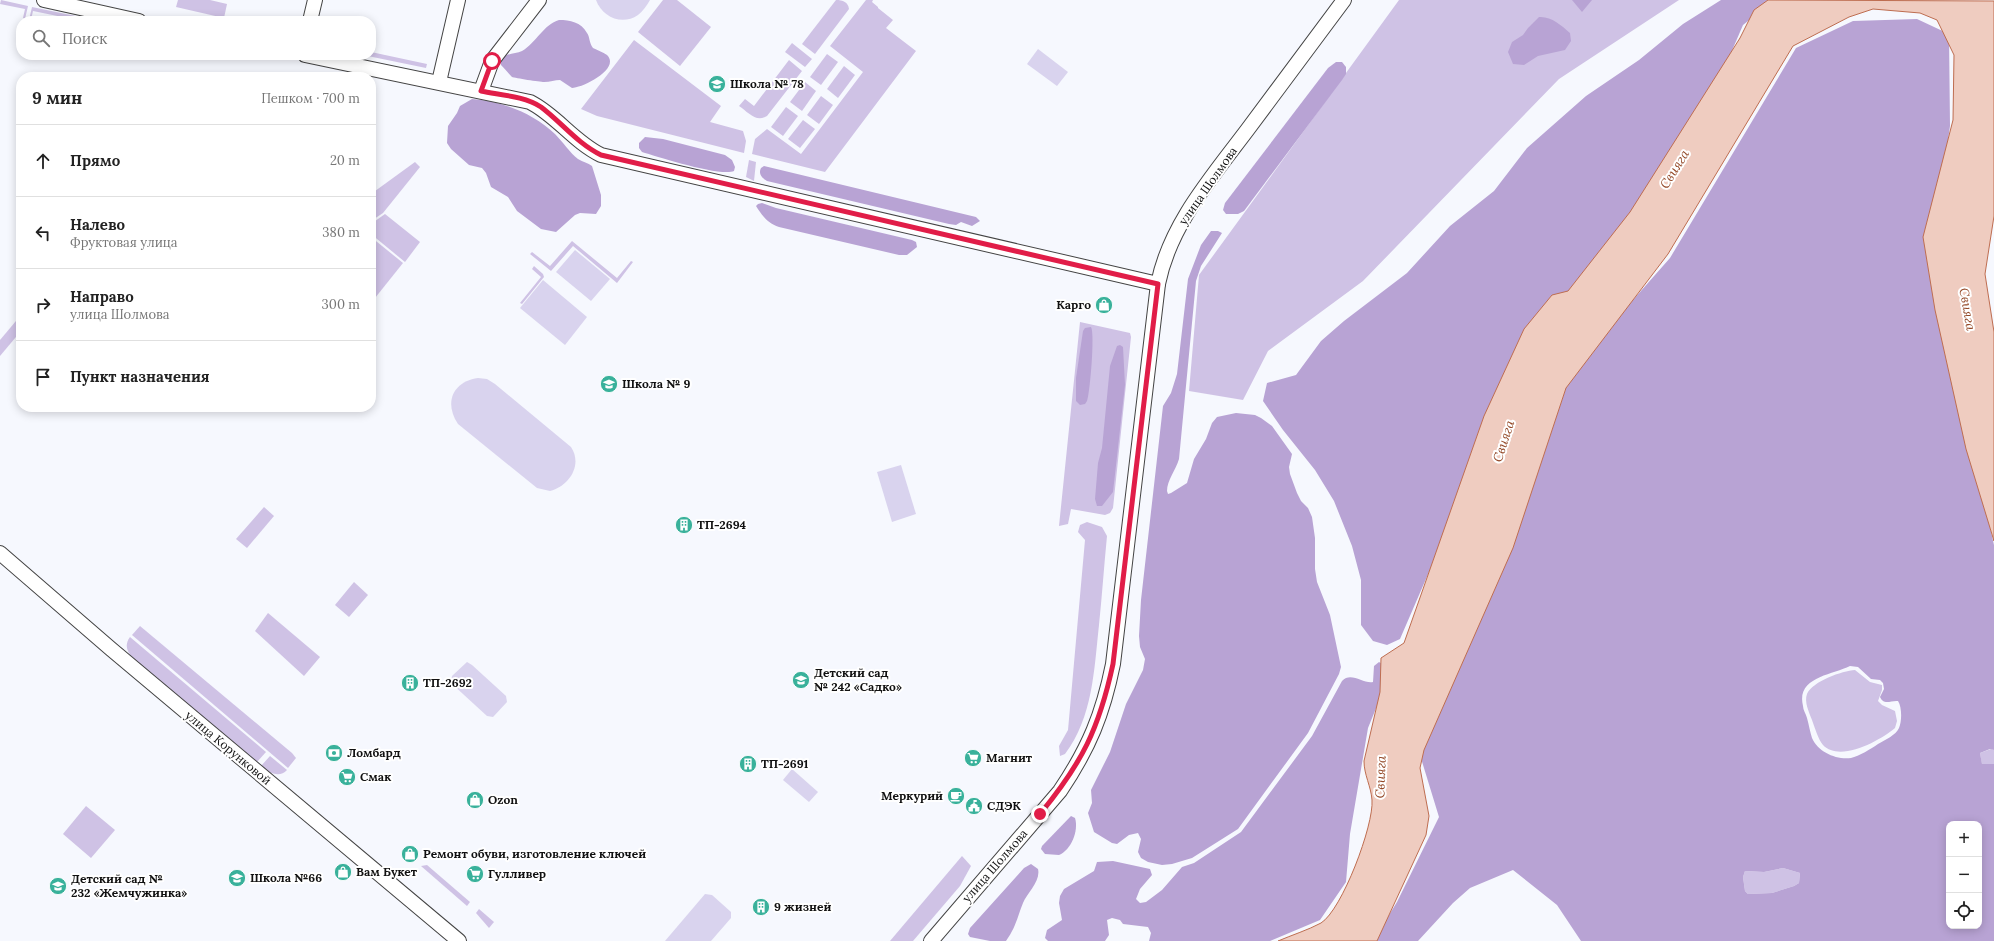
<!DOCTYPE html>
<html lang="ru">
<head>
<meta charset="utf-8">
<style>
	:root { --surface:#fff; --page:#f6f6f6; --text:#222; --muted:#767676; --line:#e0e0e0 }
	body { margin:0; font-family:Lora,serif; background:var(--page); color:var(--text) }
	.controls { position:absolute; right:12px; bottom:12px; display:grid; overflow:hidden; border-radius:8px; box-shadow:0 2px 10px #0003 }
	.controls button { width:36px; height:36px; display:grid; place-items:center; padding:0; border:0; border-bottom:1px solid var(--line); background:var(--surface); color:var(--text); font:20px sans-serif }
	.stop { position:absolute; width:12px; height:12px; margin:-9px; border:3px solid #e11d48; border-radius:50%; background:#fff }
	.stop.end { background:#e11d48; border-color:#fff; box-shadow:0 1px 4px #0008 }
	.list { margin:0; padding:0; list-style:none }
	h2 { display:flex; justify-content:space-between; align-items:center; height:52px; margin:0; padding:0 16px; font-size:17px }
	h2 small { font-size:13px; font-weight:400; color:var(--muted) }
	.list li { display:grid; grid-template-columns:26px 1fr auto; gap:12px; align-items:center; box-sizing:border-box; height:72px; padding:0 16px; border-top:1px solid var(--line) }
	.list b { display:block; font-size:15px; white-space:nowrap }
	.list p { margin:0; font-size:13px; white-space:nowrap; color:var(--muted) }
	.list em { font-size:13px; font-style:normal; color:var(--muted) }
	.icon { flex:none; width:22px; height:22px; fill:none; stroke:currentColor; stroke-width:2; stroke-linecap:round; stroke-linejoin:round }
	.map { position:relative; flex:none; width:1994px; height:941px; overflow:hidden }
	.search { position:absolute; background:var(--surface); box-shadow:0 2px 10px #0003; left:16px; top:16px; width:360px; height:44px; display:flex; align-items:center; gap:10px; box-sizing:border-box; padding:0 14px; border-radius:16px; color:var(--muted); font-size:15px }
	.panel { position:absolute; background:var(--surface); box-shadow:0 2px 10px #0003; left:16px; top:72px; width:360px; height:340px; border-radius:16px }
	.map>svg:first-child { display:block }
	.green { fill:#cfc2e5 }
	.forest { fill:#b8a3d4; fill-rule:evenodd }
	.pitch { fill:#d9d3ee }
	.water { fill:#efccc0; stroke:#be6d50 }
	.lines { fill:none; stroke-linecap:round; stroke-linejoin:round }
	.minor-casing { stroke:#444; stroke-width:16 }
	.minor { stroke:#fff; stroke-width:14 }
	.route { stroke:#e11d48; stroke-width:5 }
	.labels { text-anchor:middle; stroke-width:4; stroke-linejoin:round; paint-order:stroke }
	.poi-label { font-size:12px; font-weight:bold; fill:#111; stroke:#fff; text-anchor:start }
	.street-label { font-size:12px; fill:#111; stroke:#fff }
	.water-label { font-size:13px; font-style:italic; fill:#944928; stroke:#fff }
</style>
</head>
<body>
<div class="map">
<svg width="1994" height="941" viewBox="0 0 1994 941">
	<rect width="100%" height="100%" fill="#f6f8fe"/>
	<g class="green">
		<path d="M 1,0 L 28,6 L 25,19 L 23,18 L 25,9 L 0,4 Z"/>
		<path d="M 178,0 L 210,0 L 227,4 L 224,18 L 176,7 Z"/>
		<path d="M 663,0 L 677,0 L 711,27 L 680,66 L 638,32 Z"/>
		<path d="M 836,0 C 843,0 848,2 849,9 L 815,54 L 802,44 Z"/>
		<path d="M 866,0 L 873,0 L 872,2 L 878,7 L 878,8 L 893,20 L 886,28 L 916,51 L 825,172 L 752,154 L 755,139 L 767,129 L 801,154 L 863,72 L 830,46 Z"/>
		<path d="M 1399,0 L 1679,0 L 1559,79 L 1363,281 L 1268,351 L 1243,400 L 1189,391 L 1199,275 Z"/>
		<path d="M 32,7 L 90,19 L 92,21 L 82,21 L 33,11 L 31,20 L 29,20 Z"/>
		<path d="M 634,40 L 721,106 L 710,122 L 743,131 L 746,141 L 744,153 L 597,116 L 581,109 Z"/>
		<path d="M 792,43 L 812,59 L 805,67 L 785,52 Z"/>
		<path d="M 371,52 L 427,64 L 426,68 L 363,55 L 371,55 Z"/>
		<path d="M 827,54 L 838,62 L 821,85 L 810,77 Z"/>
		<path d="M 789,60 L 802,71 L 767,116 C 756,123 748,112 739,106 L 745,99 L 754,106 Z"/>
		<path d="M 844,66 L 855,75 L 838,98 L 827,89 Z"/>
		<path d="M 805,82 L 816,91 L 802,111 L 790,102 Z"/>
		<path d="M 821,96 L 833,105 L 819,124 L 807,115 Z"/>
		<path d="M 786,107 L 798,116 L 783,136 L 771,127 Z"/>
		<path d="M 803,120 L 815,129 L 800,148 L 788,139 Z"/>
		<path d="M 749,160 L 756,162 L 754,181 L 746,177 Z"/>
		<path d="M 415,162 L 420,167 L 383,213 L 371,221 L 371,194 Z"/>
		<path d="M 385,214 L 420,242 L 405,262 L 371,234 L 371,224 Z"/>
		<path d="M 371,237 L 403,263 L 371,303 Z"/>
		<path d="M 572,241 L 617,278 L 631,261 L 633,262 L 617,283 L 573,246 L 551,271 L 530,254 L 532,252 L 550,266 Z"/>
		<path d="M 534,266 L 543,274 L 544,277 L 522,304 L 520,303 L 541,277 L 532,269 Z"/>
		<path d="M 21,315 L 21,331 L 0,356 L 0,340 Z"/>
		<path d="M 1080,322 L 1130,333 L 1131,337 L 1113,508 L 1110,513 L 1105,515 L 1071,509 L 1068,524 L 1059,526 Z"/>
		<path d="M 264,507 L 274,516 L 247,548 L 236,539 Z"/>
		<path d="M 1087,522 L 1102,527 L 1107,536 C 1104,566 1102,596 1099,625 C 1094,670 1093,717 1065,754 L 1060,756 L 1059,746 L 1068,730 L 1085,540 L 1078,532 L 1080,525 Z"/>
		<path d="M 354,582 L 368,595 L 349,617 L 335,605 Z"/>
		<path d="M 268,613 L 320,657 L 304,676 L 255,631 Z"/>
		<path d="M 140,626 L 292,753 L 296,758 L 288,768 L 132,635 Z"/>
		<path d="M 130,637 L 266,752 L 257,762 L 133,658 C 127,652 124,645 130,637 Z"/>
		<path d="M 1855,670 L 1870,682 L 1882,685 L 1882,690 L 1878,701 L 1882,705 L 1895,711 L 1897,721 L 1895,728 C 1881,740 1840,763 1823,745 C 1818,739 1815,728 1812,720 C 1809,712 1804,702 1807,694 C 1813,681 1842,671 1855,670 Z"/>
		<path d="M 1991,749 L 1994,750 L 1994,764 L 1982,765 L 1980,753 Z"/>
		<path d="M 270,756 L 287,770 C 279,779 268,772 261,766 Z"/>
		<path d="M 86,806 L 115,830 L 91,858 L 63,834 Z"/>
		<path d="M 962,856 L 971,866 L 960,886 L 913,941 L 890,941 Z"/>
		<path d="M 427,865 L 470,902 L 467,906 L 421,866 Z"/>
		<path d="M 1783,868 L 1800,873 L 1799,883 L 1794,886 L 1772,893 L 1748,894 L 1745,891 L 1743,877 L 1745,871 L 1764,872 Z"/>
		<path d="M 479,909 L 494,922 L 489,928 L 476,913 Z"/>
	</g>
	<g class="forest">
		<path d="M 1572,0 L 1592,0 L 1582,12 Z"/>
		<path d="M 1721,0 L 1774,0 L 1743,25 L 1715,90 L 1464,491 L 1400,639 L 1387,645 L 1373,641 L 1361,625 L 1361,580 L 1352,546 L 1334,501 L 1315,470 L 1283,430 L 1263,401 L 1267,383 L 1296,375 L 1321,341 L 1344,321 L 1407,273 L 1450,226 L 1494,191 L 1527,148 L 1586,96 L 1639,60 L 1683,24 Z"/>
		<path d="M 1539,17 C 1551,16 1561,25 1570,33 L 1571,41 L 1565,50 L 1538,56 L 1524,65 L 1513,64 L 1508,52 L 1512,42 L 1523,35 L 1528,28 Z"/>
		<path d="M 1917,19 L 1949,34 L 1950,126 L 1931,259 L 1994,545 L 1994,750 L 1990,749 L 1980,753 L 1982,764 L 1994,764 L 1994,941 L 1581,941 L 1557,905 L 1513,870 L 1470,888 L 1453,903 L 1418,941 L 1373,941 L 1397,902 L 1439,817 L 1420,755 L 1565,377 L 1670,258 L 1796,48 L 1853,21 ZM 1850,666 L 1858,667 L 1871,679 L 1880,680 L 1883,683 L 1884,689 L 1880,697 C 1884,706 1891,700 1898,701 C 1902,707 1902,721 1899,728 C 1896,735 1885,740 1878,744 C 1871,749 1859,756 1851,758 C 1836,760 1818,752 1812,738 C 1810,732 1809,725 1807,718 C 1806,714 1803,710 1803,706 C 1796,677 1832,675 1850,666 ZM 1949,824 L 1979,824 L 1979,926 L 1949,926 ZM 1783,868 L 1800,873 L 1799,883 L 1794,886 L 1772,893 L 1748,894 L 1745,891 L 1743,877 L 1745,871 L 1764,872 Z"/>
		<path d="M 559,20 C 570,20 581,22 587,33 C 590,37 589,43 593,48 C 597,50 603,52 607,55 C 621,69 582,88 572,88 L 560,80 C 555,80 550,82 544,82 C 540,82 515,78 512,77 C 509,74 505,69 501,65 C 500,52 514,55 522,51 C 536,43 544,24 559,20 Z"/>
		<path d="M 1336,62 L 1342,62 L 1346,67 L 1346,74 L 1342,80 L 1244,211 L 1238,214 L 1226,214 L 1223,210 L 1225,203 L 1328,68 Z"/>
		<path d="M 472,99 C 502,101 533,113 555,134 C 563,142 570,153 578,159 C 583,162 588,163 592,166 L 601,195 L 601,206 L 596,214 L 580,213 L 575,215 L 556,232 L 541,229 L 517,211 L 508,197 L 491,187 L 486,173 L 482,168 L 469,165 L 451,149 L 447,143 L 448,126 L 457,113 L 460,106 Z"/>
		<path d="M 645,137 L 663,139 L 725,155 L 732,160 L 735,167 L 734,171 C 721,177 658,157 642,152 L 639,148 L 639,143 Z"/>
		<path d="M 764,166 L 976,217 L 980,221 L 972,226 L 961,222 L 956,225 L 949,224 L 767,181 C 762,178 758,174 761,168 Z"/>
		<path d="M 762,203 L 776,208 L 912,240 L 916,242 L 917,247 L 907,255 L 899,255 L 779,227 C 768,223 763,217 756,206 L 758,204 Z"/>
		<path d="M 1211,231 L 1218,231 L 1222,233 L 1201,266 L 1196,281 L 1179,459 C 1176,470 1167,480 1167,491 L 1168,494 L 1171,493 L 1187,483 L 1194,459 L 1206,439 L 1212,423 L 1217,417 L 1236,413 L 1255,415 L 1261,418 L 1272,426 L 1292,454 L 1289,467 L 1290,474 L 1297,493 L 1301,501 L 1308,508 L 1312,517 L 1315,538 L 1315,569 L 1317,582 L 1330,615 L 1341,667 L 1339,674 L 1308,733 L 1238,829 L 1192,858 L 1172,864 L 1162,865 L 1148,862 L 1141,858 L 1138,852 L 1141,839 L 1138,833 L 1129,835 L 1117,844 L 1112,843 L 1094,832 L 1088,813 L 1092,803 L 1091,790 L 1110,752 L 1126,704 L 1143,670 L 1145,659 L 1140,647 L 1139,636 L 1141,600 L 1163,406 L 1171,393 L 1177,374 L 1188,279 L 1201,245 Z"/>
		<path d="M 1091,327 C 1095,333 1090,392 1087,401 L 1085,404 L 1080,405 L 1076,401 L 1076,378 L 1083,331 L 1085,328 Z"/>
		<path d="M 1120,345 L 1123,347 L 1125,385 L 1113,492 L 1102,506 L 1097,506 L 1095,499 L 1098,463 L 1102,448 L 1110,366 L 1117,346 Z"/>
		<path d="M 1379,662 L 1384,665 L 1379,701 L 1368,728 L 1350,834 L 1346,882 L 1320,920 L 1270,941 L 1149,941 L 1151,933 L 1148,927 L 1123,924 L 1120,920 L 1112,918 L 1107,920 L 1109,935 L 1105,941 L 1048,941 L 1045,938 L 1047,930 L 1062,920 L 1059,903 L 1060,896 L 1064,889 L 1094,871 L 1097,862 L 1113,861 L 1150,869 L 1152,875 L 1140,889 L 1136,899 L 1140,903 L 1146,902 L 1162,890 L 1182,867 L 1194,863 L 1241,832 L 1312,736 L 1342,681 C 1351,671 1363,684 1373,682 L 1374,666 Z"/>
		<path d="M 1071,816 L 1075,818 C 1079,831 1071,850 1059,855 L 1045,854 L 1041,849 L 1042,846 Z"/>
		<path d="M 1031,864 L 1038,869 C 1041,881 1027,893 1023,903 C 1017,918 1016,927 1006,941 L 990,941 L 970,937 L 968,934 L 970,928 L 1024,868 Z"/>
	</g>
	<g class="pitch">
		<path d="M 596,0 L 650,0 C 647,5 643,11 638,15 C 622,26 602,17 596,0 Z"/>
		<path d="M 1038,49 L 1068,72 L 1057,86 L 1027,64 Z"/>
		<path d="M 575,250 L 610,279 L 591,301 L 556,272 Z"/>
		<path d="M 543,280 L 587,317 L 565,345 L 520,308 Z"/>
		<path d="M 478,378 L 487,379 L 495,384 L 571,447 C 583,465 569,486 550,491 L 537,488 L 458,424 C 444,403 452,382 478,378 Z"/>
		<path d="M 901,465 L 916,514 L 892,522 L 877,472 Z"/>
		<path d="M 467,662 L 472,665 L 506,696 L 507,702 L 493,717 L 487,716 L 451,683 L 452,676 Z"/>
		<path d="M 792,769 L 818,792 L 809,802 L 783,780 Z"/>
		<path d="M 705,894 L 712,895 L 731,912 L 731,918 L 711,941 L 665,941 Z"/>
	</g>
	<path class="water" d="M 1768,0 L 1994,1 L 1994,216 L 1985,274 L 1994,332 L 1994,541 L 1966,449 L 1935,310 L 1923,237 L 1953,120 L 1954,55 L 1937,20 L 1920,13 L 1873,9 L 1849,17 L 1793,46 L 1668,254 L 1566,388 L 1513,548 L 1424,750 L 1420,768 L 1429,816 L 1426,835 L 1377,941 L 1278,941 C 1292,935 1308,930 1321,923 C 1342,910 1374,825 1372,800 C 1371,786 1364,775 1364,761 L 1380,692 L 1381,658 L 1404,643 L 1484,416 L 1524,329 L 1552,295 L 1568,291 L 1630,212 L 1740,38 L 1754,10 Z"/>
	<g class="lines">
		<defs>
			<g id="minor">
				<path d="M 44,0 L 139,21"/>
				<path d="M 310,21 L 315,0"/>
				<path d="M 305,55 L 530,102 C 556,115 574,142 601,155 L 1158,284"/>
				<path d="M 439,82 L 458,0"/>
				<path d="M 481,91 L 492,61 L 539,0"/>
				<path d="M 0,553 L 111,649 L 459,941"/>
				<path d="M 931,941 L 1060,791 C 1089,748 1103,714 1113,664 L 1158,284 C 1170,224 1212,177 1248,129 C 1280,86 1312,43 1344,0"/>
			</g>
		</defs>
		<use href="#minor" class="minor-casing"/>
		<use href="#minor" class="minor"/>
	</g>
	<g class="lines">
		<path class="route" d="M 492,61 L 481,91 C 500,95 524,96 541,107 C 561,122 578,144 601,155 L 1158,284 L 1113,664 C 1099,729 1082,763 1040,814"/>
	</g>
	<defs>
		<symbol id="school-disc" viewBox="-11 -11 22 22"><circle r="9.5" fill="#39b19b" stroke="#fff"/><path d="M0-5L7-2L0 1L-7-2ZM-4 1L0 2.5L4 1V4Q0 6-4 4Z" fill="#fff"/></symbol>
		<symbol id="shop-disc" viewBox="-11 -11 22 22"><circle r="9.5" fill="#39b19b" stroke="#fff"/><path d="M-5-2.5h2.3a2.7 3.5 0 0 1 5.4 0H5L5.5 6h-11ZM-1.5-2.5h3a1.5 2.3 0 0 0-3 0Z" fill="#fff"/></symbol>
		<symbol id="building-disc" viewBox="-11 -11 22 22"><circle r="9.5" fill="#39b19b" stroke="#fff"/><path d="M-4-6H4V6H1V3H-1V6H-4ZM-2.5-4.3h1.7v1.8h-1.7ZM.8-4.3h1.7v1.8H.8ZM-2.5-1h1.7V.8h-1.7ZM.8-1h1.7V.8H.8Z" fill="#fff"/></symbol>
		<symbol id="bank-disc" viewBox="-11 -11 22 22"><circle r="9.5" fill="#39b19b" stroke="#fff"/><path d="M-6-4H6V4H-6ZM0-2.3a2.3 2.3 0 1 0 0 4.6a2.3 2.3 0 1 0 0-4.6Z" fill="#fff"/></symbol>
		<symbol id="supermarket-disc" viewBox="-11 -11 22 22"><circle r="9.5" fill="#39b19b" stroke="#fff"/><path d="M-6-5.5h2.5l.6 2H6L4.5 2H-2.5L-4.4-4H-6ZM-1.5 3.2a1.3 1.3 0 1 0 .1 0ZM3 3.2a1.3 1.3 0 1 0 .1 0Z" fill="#fff"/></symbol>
		<symbol id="cafe-disc" viewBox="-11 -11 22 22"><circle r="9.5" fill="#39b19b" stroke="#fff"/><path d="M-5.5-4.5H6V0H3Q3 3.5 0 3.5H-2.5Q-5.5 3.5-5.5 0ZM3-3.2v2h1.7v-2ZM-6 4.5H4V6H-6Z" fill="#fff"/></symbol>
		<symbol id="civic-disc" viewBox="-11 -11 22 22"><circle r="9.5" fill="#39b19b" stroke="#fff"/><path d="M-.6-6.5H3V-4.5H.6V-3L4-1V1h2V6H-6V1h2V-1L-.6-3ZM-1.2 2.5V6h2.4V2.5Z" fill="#fff"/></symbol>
	</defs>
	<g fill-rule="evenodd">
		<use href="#school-disc" x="707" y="74" width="20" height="20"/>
		<use href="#shop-disc" x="1094" y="295" width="20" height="20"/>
		<use href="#school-disc" x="599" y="374" width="20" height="20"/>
		<use href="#building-disc" x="674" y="515" width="20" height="20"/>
		<use href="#school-disc" x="791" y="670" width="20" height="20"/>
		<use href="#building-disc" x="400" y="673" width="20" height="20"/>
		<use href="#bank-disc" x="324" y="743" width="20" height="20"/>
		<use href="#supermarket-disc" x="963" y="748" width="20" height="20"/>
		<use href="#building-disc" x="738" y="754" width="20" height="20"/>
		<use href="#supermarket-disc" x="337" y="767" width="20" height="20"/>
		<use href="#cafe-disc" x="946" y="786" width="20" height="20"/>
		<use href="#shop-disc" x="465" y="790" width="20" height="20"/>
		<use href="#civic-disc" x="964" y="796" width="20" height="20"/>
		<use href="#shop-disc" x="400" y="844" width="20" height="20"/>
		<use href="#shop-disc" x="333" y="862" width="20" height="20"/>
		<use href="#supermarket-disc" x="465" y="864" width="20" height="20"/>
		<use href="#school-disc" x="227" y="868" width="20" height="20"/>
		<use href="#school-disc" x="48" y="876" width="20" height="20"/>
		<use href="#building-disc" x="751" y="897" width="20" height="20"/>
	</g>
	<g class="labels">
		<g class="poi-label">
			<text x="730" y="88">Школа № 78</text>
			<text x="1091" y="309" text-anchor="end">Карго</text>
			<text x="622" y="388">Школа № 9</text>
			<text x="697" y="529">ТП-2694</text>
			<text x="814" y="677">Детский сад<tspan x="814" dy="14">№ 242 «Садко»</tspan></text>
			<text x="423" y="687">ТП-2692</text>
			<text x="347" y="757">Ломбард</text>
			<text x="986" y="762">Магнит</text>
			<text x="761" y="768">ТП-2691</text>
			<text x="360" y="781">Смак</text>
			<text x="943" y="800" text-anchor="end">Меркурий</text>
			<text x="488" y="804">Ozon</text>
			<text x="987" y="810">СДЭК</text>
			<text x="423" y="858">Ремонт обуви, изготовление ключей</text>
			<text x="356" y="876">Вам Букет</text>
			<text x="488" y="878">Гулливер</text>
			<text x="250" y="882">Школа №66</text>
			<text x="71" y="883">Детский сад №<tspan x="71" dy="14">232 «Жемчужинка»</tspan></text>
			<text x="774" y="911">9 жизней</text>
		</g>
		<g class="street-label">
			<text transform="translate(1208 186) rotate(-55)" y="4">улица Шолмова</text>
			<text transform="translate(228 748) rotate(40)" y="4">улица Корунковой</text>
			<text transform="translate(995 866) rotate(-49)" y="4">улица Шолмова</text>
		</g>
		<g class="water-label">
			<text transform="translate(1674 169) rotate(-58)" y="5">Свияга</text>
			<text transform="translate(1968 309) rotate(80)" y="5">Свияга</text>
			<text transform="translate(1503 441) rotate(-72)" y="5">Свияга</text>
			<text transform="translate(1380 777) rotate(-88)" y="5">Свияга</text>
		</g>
	</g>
</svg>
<div class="controls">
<button>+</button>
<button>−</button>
<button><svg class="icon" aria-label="locate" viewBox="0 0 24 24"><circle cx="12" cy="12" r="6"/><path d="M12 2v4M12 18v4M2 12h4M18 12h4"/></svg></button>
</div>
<div class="stop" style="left:492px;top:61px"></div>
<div class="stop end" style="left:1040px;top:814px"></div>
<div class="search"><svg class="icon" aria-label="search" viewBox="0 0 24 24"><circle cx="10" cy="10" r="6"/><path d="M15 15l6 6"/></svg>Поиск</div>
<section class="panel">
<h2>9 мин<small>Пешком · 700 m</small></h2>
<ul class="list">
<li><svg class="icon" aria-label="ahead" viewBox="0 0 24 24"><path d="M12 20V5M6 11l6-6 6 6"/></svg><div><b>Прямо</b></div><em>20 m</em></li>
<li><svg class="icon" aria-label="left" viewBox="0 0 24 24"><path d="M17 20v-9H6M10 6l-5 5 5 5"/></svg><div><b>Налево</b><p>Фруктовая улица</p></div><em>380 m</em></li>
<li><svg class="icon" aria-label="right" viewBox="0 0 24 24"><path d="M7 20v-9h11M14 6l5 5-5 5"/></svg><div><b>Направо</b><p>улица Шолмова</p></div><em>300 m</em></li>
<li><svg class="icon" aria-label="arrive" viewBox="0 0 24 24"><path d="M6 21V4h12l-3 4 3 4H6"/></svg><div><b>Пункт назначения</b></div></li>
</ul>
</section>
</div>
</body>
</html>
